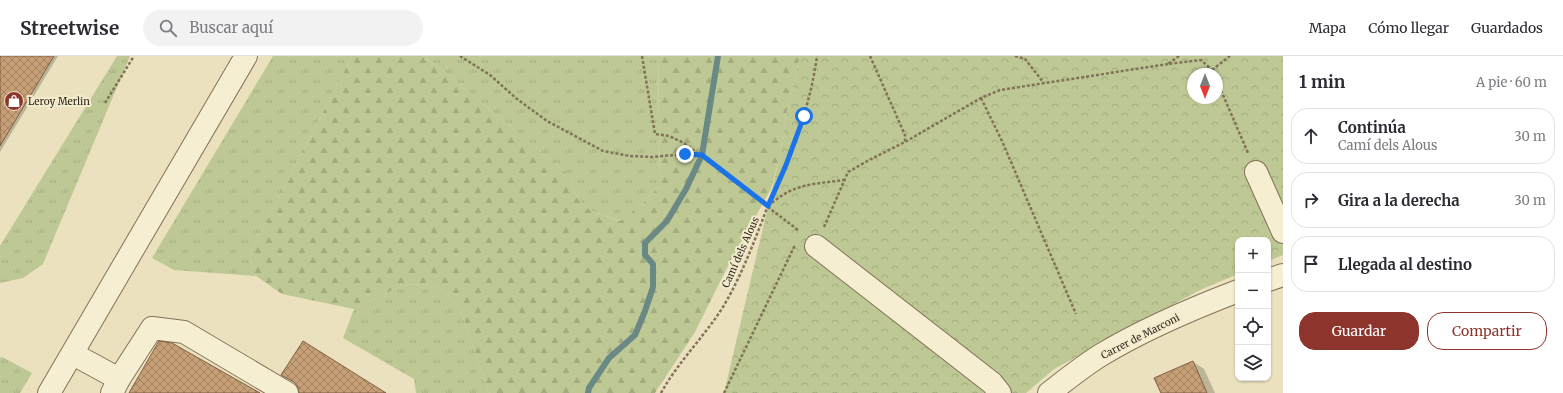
<!DOCTYPE html>
<html lang="es">
<head>
<meta charset="utf-8">
<style>
	:root { --surface:#fff; --page:#f2f2f3; --text:#2b2b33; --muted:#7c7c81; --line:#e1e1e2; --accent:#8d342c }
	body { margin:0; font-family:Merriweather,serif; background:var(--page); color:var(--text) }
	.controls { position:absolute; right:12px; bottom:12px; display:grid; overflow:hidden; border-radius:8px; box-shadow:0 1px 3px #0004 }
	.controls button { width:36px; height:36px; display:grid; place-items:center; padding:0; border:0; border-bottom:1px solid var(--line); background:var(--surface); color:var(--text); font:20px sans-serif }
	.compass { position:absolute; left:1187px; top:12px; width:36px; height:36px; border-radius:50%; background:var(--surface); box-shadow:0 1px 3px #0004; rotate:180deg }
	.stop { position:absolute; width:12px; height:12px; margin:-9px; border:3px solid #1a73e8; border-radius:50%; background:#fff }
	.stop.end { background:#1a73e8; border-color:#fff; box-shadow:0 1px 4px #0008 }
	.list { margin:0; padding:0; list-style:none }
	h2 { display:flex; justify-content:space-between; align-items:center; height:52px; margin:0; padding:0 16px; font-size:17px }
	h2 small { font-size:13px; font-weight:400; color:var(--muted) }
	.list li { display:grid; grid-template-columns:26px 1fr auto; gap:12px; align-items:center; box-sizing:border-box; height:56px; margin:0 8px 8px; padding:0 8px; border:1px solid var(--line); border-radius:16px }
	.list b { display:block; font-size:15px; white-space:nowrap }
	.list p { margin:0; font-size:13px; white-space:nowrap; color:var(--muted) }
	.list em { font-size:13px; font-style:normal; color:var(--muted) }
	.actions { display:flex; gap:8px; padding:12px 16px }
	.actions a { flex:1; padding:9px 0; border:1px solid var(--accent); border-radius:16px; text-align:center; font-size:14px; color:var(--accent) }
	.actions .main { background:var(--accent); color:#fff }
	.icon { flex:none; width:22px; height:22px; fill:none; stroke:currentColor; stroke-width:2; stroke-linecap:round; stroke-linejoin:round }
	.map { position:relative; flex:none; width:1283px; height:337px; overflow:hidden }
	header { display:flex; align-items:center; gap:24px; box-sizing:border-box; height:56px; padding:0 20px; background:var(--surface); border-bottom:1px solid var(--line) }
	header strong { font-size:19px }
	nav { display:flex; gap:22px; margin-inline-start:auto; font-size:14px }
	.search { width:280px; height:36px; background:var(--page); display:flex; align-items:center; gap:10px; box-sizing:border-box; padding:0 14px; border-radius:22px; color:var(--muted); font-size:15px }
	main { display:flex }
	aside { flex:1; background:var(--surface) }
	.map>svg:first-child { display:block }
	.grass { fill:url(#grass-tufts) }
	.forest { fill:url(#forest-firs) }
	.park { fill:url(#park-crowns); fill-rule:evenodd }
	.shadow { fill:#0003 }
	.lines { fill:none; stroke-linecap:round; stroke-linejoin:round }
	.stream { stroke:#6a8984; stroke-width:6 }
	.building { fill:url(#building-cross-hatch); stroke:#805f40 }
	.minor-casing { stroke:#827258; stroke-width:24 }
	.path { stroke:#827258; stroke-width:2.5; stroke-dasharray:3 2; stroke-linecap:butt }
	.minor { stroke:#f6eed1; stroke-width:22 }
	.route { stroke:#1a73e8; stroke-width:5 }
	.labels { text-anchor:middle; stroke-width:4; stroke-linejoin:round; paint-order:stroke }
	.poi-label { font-size:10px; fill:#32291c; stroke:#f3ebce; text-anchor:start }
	.street-label { font-size:10px; fill:#32291c; stroke:#f3ebce }
</style>
</head>
<body>
<header>
<strong>Streetwise</strong>
<div class="search"><svg class="icon" aria-label="search" viewBox="0 0 24 24"><circle cx="10" cy="10" r="6"/><path d="M15 15l6 6"/></svg>Buscar aquí</div>
<nav><a>Mapa</a><a>Cómo llegar</a><a>Guardados</a></nav>
</header>
<main>
<div class="map">
<svg width="1283" height="337" viewBox="0 0 1283 337">
	<defs>
		<pattern id="grass-tufts" width="24" height="20" patternUnits="userSpaceOnUse"><rect width="24" height="20" fill="#bdc894"/><path d="M3 7l-1-3M5 7V3M7 7l1-3M15 17l-1-3M17 17v-4M19 17l1-3" fill="none" stroke="#a3ac7f"/></pattern>
		<pattern id="forest-firs" width="22" height="20" patternUnits="userSpaceOnUse"><rect width="22" height="20" fill="#bdc894"/><path d="M5 1l3.5 6h-7zM16 11l3.5 6h-7z" fill="#a3ac7f"/></pattern>
		<pattern id="park-crowns" width="20" height="18" patternUnits="userSpaceOnUse"><rect width="20" height="18" fill="#bdc894"/><path d="M2 6a3 3 0 1 1 6 0M12 15a3 3 0 1 1 6 0" fill="none" stroke="#a3ac7f"/></pattern>
		<pattern id="building-cross-hatch" width="8" height="8" patternUnits="userSpaceOnUse"><rect width="8" height="8" fill="#c79f76"/><path d="M0 0l8 8M0 8l8-8" fill="none" stroke="#a28260"/></pattern>
	</defs>
	<rect width="100%" height="100%" fill="#ebe1bf"/>
	<g class="grass">
		<path d="M 117,0 L 130,0 L 43,208 L 23,222 L 0,227 L 0,190 Z"/>
		<path d="M 273,0 L 352,0 L 249,200 L 256,220 L 174,214 L 152,202 Z"/>
		<path d="M 422,0 L 658,0 L 660,130 L 641,149 L 621,165 L 591,155 L 577,142 L 570,120 L 437,10 Z"/>
		<path d="M 424,228 L 440,231 L 460,252 L 488,335 L 490,337 L 416,337 L 414,323 L 343,282 L 354,253 L 403,229 Z"/>
		<path d="M 2,301 L 32,317 L 20,337 L 0,337 L 0,302 Z"/>
	</g>
	<path class="forest" d="M 352,0 L 422,0 L 437,10 L 570,120 L 577,142 L 591,155 L 620,165 L 641,149 L 660,130 L 658,0 L 800,0 L 786,61 L 779,104 L 771,133 L 732,202 L 695,276 L 655,337 L 490,337 L 488,335 L 460,252 L 440,231 L 424,228 L 403,229 L 354,253 L 282,238 L 256,220 L 249,200 Z"/>
	<path class="park" d="M 800,0 L 1283,0 L 1283,199 L 1268,205 L 1268,184 L 1238,184 L 1238,218 L 1200,234 L 1054,313 L 1026,337 L 724,337 L 779,104 L 786,61 ZM 1193,18 L 1217,18 L 1217,42 L 1193,42 Z"/>
	<g class="shadow">
		<path d="M 0,0 L 58,0 L 0,96 Z"/>
		<path d="M 1193,306 L 1204,313 L 1215,337 L 1162,337 Z"/>
	</g>
	<g class="lines">
		<path class="stream" d="M 588,337 L 589,332 L 609,302 L 635,279 L 645,255 L 653,231 L 653,208 L 645,199 L 645,187 L 667,165 L 686,133 L 702,99 L 718,0"/>
	</g>
	<g class="building">
		<path d="M 0,0 L 54,0 L 0,90 Z"/>
		<path d="M 159,285 L 172,287 L 260,337 L 129,337 Z"/>
		<path d="M 303,285 L 386,337 L 299,337 L 298,331 L 294,326 L 281,319 Z"/>
		<path d="M 1193,305 L 1207,337 L 1161,337 L 1154,322 Z"/>
	</g>
	<g class="lines">
		<defs>
			<g id="minor">
				<path d="M 1256,116 L 1283,176"/>
				<path d="M 816,190 L 992,327 L 1000,337"/>
				<path d="M 1268,224 L 1283,219"/>
				<path d="M 73,298 L 119,323"/>
				<path d="M 49,337 L 246,0"/>
				<path d="M 112,337 L 119,323 L 152,272 L 184,276 L 287,337"/>
				<path d="M 1049,337 C 1066,324 1083,310 1101,299 C 1144,273 1191,253 1238,235"/>
			</g>
		</defs>
		<use href="#minor" class="minor-casing"/>
		<g class="path">
			<path d="M 460,0 L 490,19 L 517,43 L 547,65 L 603,95 L 630,100 L 653,101 L 685,98 L 702,99"/>
			<path d="M 642,0 L 655,78 L 669,80 L 684,87 L 798,174"/>
			<path d="M 870,0 L 905,79 L 905,86"/>
			<path d="M 1015,0 L 1025,3 L 1044,27"/>
			<path d="M 1179,0 L 1168,8 L 1201,4 L 1212,14 L 1214,18"/>
			<path d="M 1212,14 L 1230,0"/>
			<path d="M 1217,25 L 1248,97"/>
			<path d="M 981,42 L 1002,85 L 1076,258"/>
			<path d="M 105,47 L 134,0"/>
			<path d="M 768,150 C 773,146 778,142 783,139 C 801,127 825,127 844,124"/>
			<path d="M 824,171 L 848,116 L 871,103 L 905,86 L 981,42 L 1000,34 L 1168,8"/>
			<path d="M 661,337 C 678,306 704,281 723,251 C 742,219 754,186 767,152 C 773,138 780,124 786,110 C 800,74 812,38 817,0"/>
			<path d="M 724,337 L 795,189"/>
		</g>
		<use href="#minor" class="minor"/>
	</g>
	<g class="lines">
		<path class="route" d="M 685,98 L 702,99 L 768,150 L 786,109 L 804,60"/>
	</g>
	<defs>
		<symbol id="shop-disc" viewBox="-11 -11 22 22"><circle r="9.5" fill="#8d342c" stroke="#f3ebce"/><path d="M-5-2.5h2.3a2.7 3.5 0 0 1 5.4 0H5L5.5 6h-11ZM-1.5-2.5h3a1.5 2.3 0 0 0-3 0Z" fill="#fff"/></symbol>
	</defs>
	<g fill-rule="evenodd">
		<use href="#shop-disc" x="3" y="34" width="22" height="22"/>
	</g>
	<g class="labels">
		<g class="poi-label">
			<text x="28" y="49">Leroy Merlin</text>
		</g>
		<g class="street-label">
			<text transform="translate(740 196) rotate(-66)" y="4">Camí dels Alous</text>
			<text transform="translate(1140 280) rotate(-27)" y="4">Carrer de Marconi</text>
		</g>
	</g>
</svg>
<div class="controls">
<button>+</button>
<button>−</button>
<button><svg class="icon" aria-label="locate" viewBox="0 0 24 24"><circle cx="12" cy="12" r="6"/><path d="M12 2v4M12 18v4M2 12h4M18 12h4"/></svg></button>
<button><svg class="icon" aria-label="layers" viewBox="0 0 24 24"><path d="M12 4l9 5-9 5-9-5zM3 14l9 5 9-5"/></svg></button>
</div>
<svg class="compass" viewBox="-18 -18 36 36"><path d="M0-13l5 13h-10z" fill="#e53935"/><path d="M0 13l5-13h-10z" fill="#7c7c81"/></svg>
<div class="stop" style="left:804px;top:60px"></div>
<div class="stop end" style="left:685px;top:98px"></div>
</div>
<aside>
<h2>1 min<small>A pie · 60 m</small></h2>
<ul class="list">
<li><svg class="icon" aria-label="ahead" viewBox="0 0 24 24"><path d="M12 20V5M6 11l6-6 6 6"/></svg><div><b>Continúa</b><p>Camí dels Alous</p></div><em>30 m</em></li>
<li><svg class="icon" aria-label="right" viewBox="0 0 24 24"><path d="M7 20v-9h11M14 6l5 5-5 5"/></svg><div><b>Gira a la derecha</b></div><em>30 m</em></li>
<li><svg class="icon" aria-label="arrive" viewBox="0 0 24 24"><path d="M6 21V4h12l-3 4 3 4H6"/></svg><div><b>Llegada al destino</b></div></li>
</ul>
<div class="actions"><a class="main">Guardar</a><a>Compartir</a></div>
</aside>
</main>
</body>
</html>
